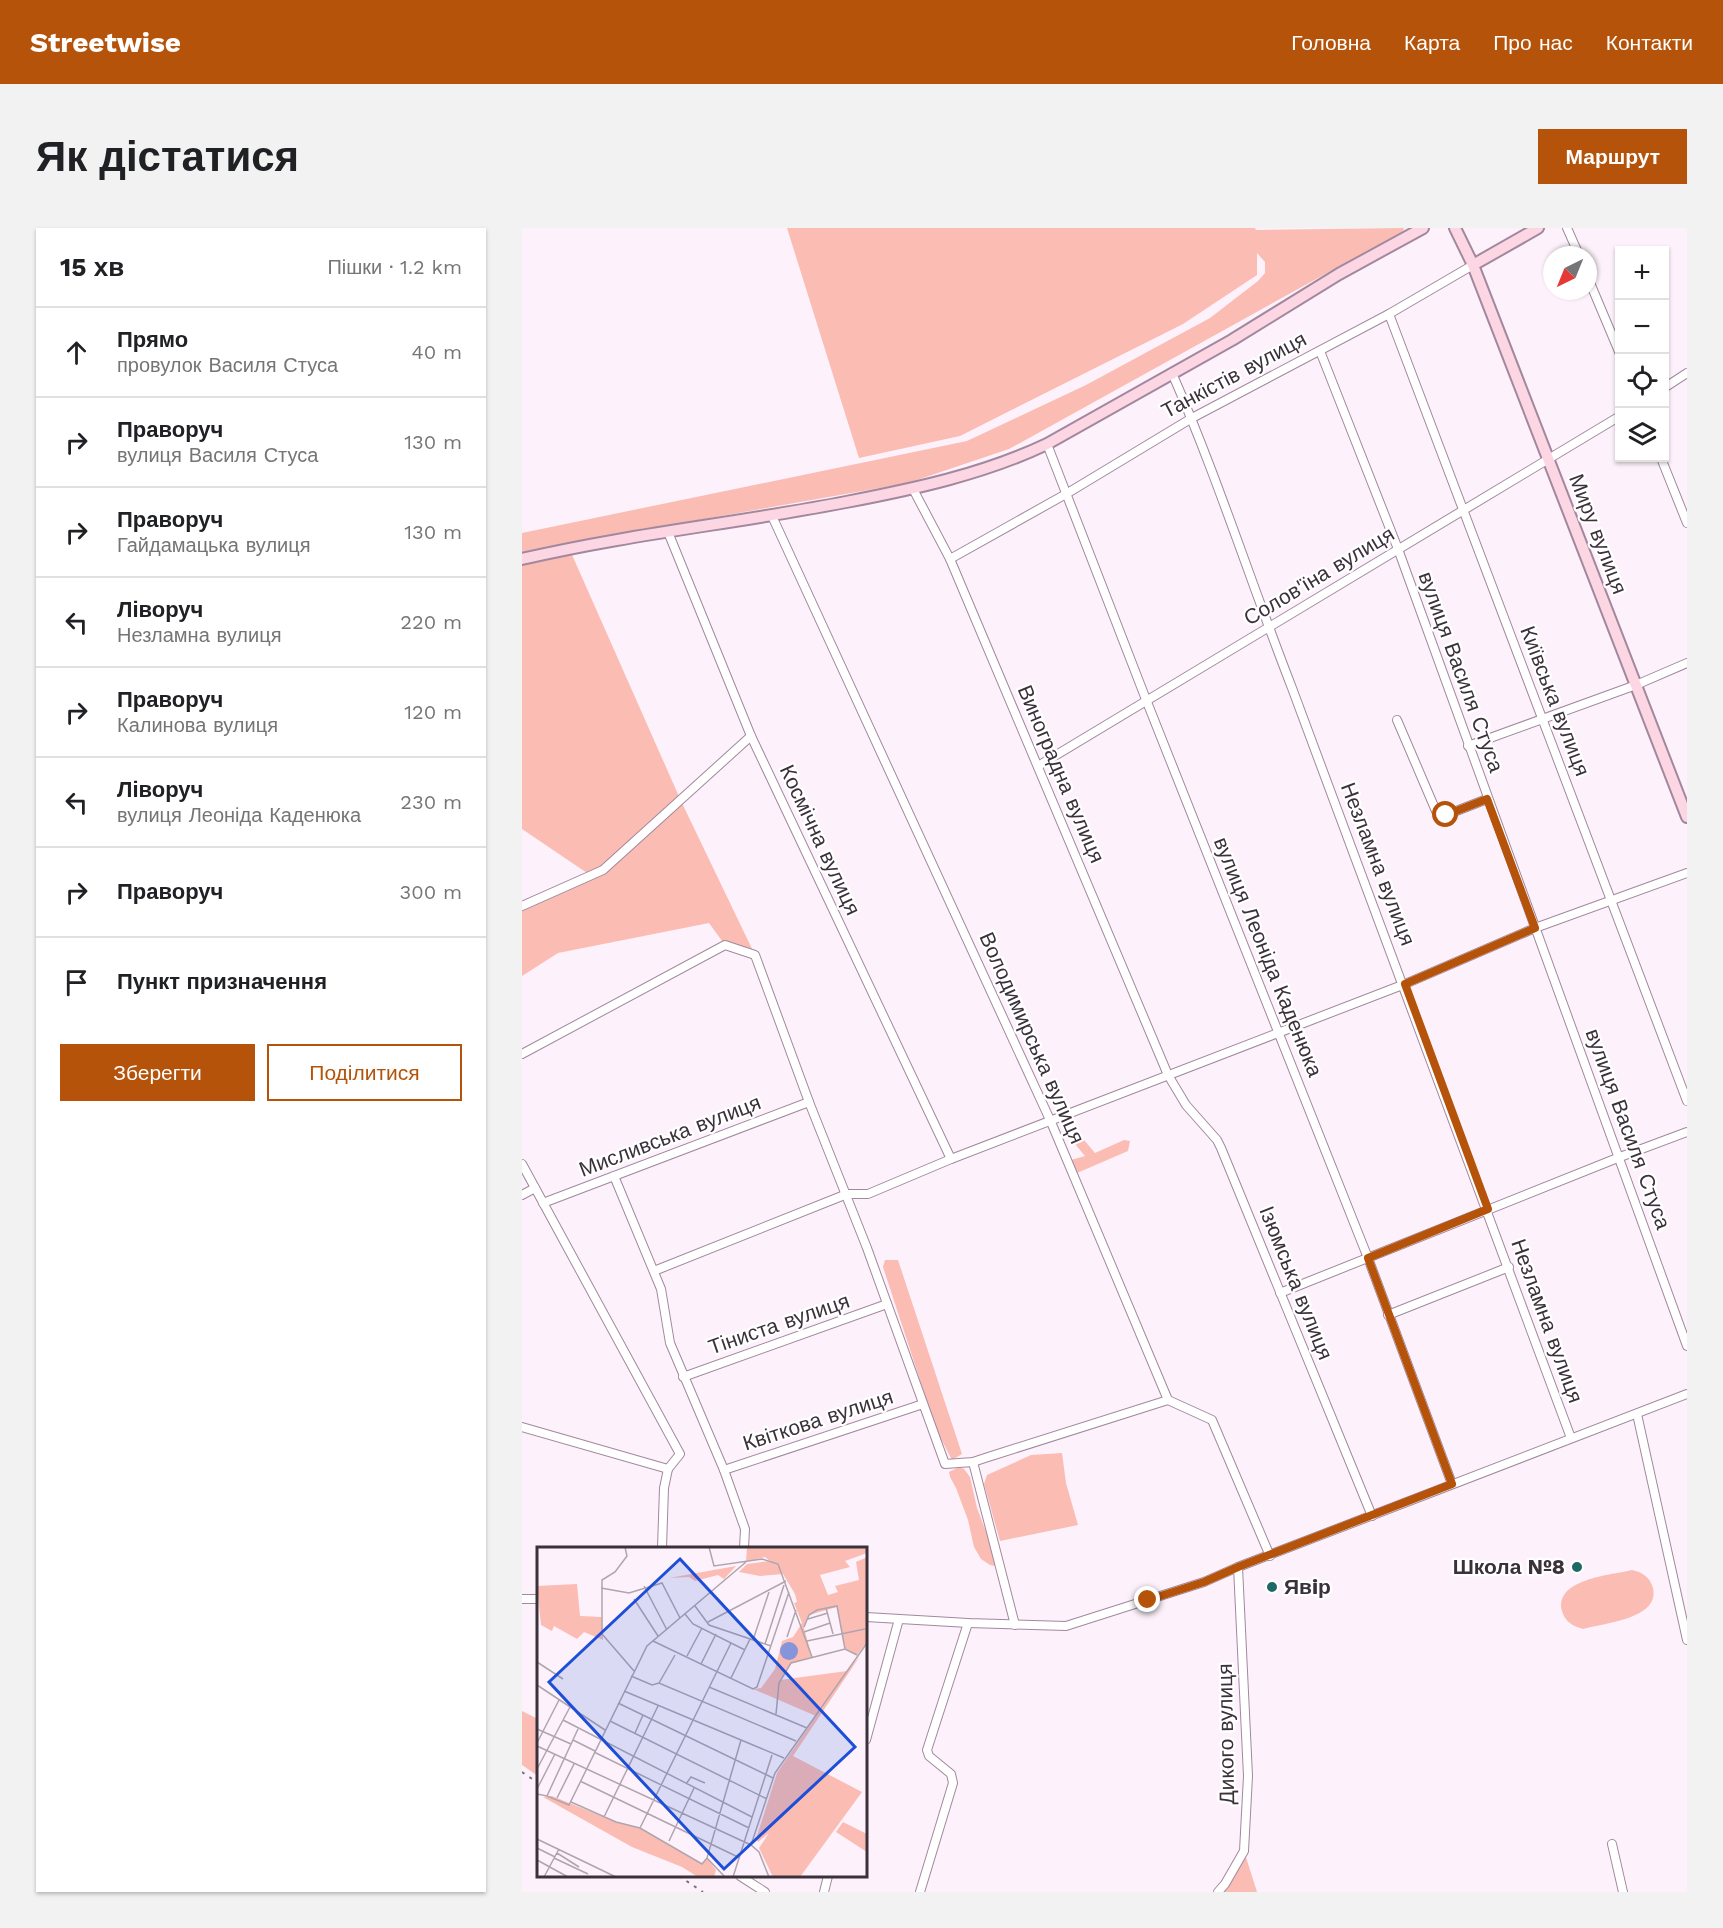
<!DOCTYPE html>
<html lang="uk">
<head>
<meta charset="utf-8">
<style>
	:root { --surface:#fff; --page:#f2f2f2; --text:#202124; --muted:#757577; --line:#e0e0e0; --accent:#b45309 }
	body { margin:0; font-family:"Work Sans",sans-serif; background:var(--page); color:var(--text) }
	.controls { position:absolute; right:18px; top:18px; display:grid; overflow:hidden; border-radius:0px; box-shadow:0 2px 4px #0004 }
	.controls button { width:54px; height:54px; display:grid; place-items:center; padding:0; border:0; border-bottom:2px solid var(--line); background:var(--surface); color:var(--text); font:30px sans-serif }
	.compass { position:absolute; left:1021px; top:18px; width:54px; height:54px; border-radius:50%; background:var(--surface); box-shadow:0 2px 4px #0004; rotate:223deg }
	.stop { position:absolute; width:18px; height:18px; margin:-14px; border:4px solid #b45309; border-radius:50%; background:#fff }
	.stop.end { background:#b45309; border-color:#fff; box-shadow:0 2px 6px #0008 }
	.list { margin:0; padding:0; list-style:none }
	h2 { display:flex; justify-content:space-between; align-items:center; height:78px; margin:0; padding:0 24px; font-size:26px }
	h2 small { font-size:20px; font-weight:400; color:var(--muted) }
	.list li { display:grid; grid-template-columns:39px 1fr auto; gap:18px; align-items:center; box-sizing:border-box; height:90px; padding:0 24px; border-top:2px solid var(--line) }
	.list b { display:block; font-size:22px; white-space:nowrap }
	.list p { margin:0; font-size:20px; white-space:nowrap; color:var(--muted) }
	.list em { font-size:20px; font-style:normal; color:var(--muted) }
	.actions { display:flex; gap:12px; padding:18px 24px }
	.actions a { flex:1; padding:14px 0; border:2px solid var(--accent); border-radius:0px; text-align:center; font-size:21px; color:var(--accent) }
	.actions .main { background:var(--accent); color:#fff }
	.icon { flex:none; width:33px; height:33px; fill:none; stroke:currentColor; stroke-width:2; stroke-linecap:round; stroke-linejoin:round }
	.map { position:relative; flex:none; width:1165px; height:1664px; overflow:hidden; border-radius:0px }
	header { display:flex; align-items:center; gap:36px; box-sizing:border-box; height:84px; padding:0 30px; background:var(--accent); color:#fff }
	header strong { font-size:28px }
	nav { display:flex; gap:33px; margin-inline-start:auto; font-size:21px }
	.intro { display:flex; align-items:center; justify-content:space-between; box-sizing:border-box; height:144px; padding:0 36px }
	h1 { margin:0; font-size:42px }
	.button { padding:15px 27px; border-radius:0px; background:var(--accent); color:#fff; font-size:21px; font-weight:700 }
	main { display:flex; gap:36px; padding:0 36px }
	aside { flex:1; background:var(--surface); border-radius:0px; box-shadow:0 2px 4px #0004 }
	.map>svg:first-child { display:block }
	.green { fill:#fbbcb3 }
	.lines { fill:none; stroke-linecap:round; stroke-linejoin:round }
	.street-casing { stroke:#a2889e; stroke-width:10 }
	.secondary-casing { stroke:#a2889e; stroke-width:14 }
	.street { stroke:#fff; stroke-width:8 }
	.secondary { stroke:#fdd6e4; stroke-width:10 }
	.rail { stroke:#796e77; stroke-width:2; stroke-dasharray:3 6; stroke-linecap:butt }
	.route { stroke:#b45309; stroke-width:8 }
	.poi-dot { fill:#1e6966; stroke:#fff; stroke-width:2 }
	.labels { text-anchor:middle; stroke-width:4.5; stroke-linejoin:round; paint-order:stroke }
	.street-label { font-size:21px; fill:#3b313a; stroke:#fff }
	.poi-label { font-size:21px; font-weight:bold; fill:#3b313a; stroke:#fff; text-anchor:end }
	.inset-road { fill:none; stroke:#afa5ae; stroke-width:1.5 }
	.view { fill:#1d4ed8; fill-opacity:0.15; stroke:#1d4ed8; stroke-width:3 }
	.inset-edge { fill:none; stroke:#3b313a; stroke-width:3 }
</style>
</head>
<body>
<header>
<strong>Streetwise</strong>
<nav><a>Головна</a><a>Карта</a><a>Про нас</a><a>Контакти</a></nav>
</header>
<div class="intro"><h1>Як дістатися</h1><a class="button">Маршрут</a></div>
<main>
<aside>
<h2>15 хв<small>Пішки · 1.2 km</small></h2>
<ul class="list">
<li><svg class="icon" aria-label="ahead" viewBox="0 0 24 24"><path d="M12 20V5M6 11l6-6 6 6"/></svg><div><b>Прямо</b><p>провулок Василя Стуса</p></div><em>40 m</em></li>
<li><svg class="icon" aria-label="right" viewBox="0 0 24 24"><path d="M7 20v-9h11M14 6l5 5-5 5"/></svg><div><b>Праворуч</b><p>вулиця Василя Стуса</p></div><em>130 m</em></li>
<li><svg class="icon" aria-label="right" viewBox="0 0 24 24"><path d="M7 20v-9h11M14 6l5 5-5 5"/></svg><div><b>Праворуч</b><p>Гайдамацька вулиця</p></div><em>130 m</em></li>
<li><svg class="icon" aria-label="left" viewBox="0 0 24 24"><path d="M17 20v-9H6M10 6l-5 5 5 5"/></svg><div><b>Ліворуч</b><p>Незламна вулиця</p></div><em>220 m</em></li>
<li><svg class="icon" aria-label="right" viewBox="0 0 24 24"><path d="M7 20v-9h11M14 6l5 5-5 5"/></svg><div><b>Праворуч</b><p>Калинова вулиця</p></div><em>120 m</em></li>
<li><svg class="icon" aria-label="left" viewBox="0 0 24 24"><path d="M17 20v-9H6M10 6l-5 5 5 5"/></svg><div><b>Ліворуч</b><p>вулиця Леоніда Каденюка</p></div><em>230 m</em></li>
<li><svg class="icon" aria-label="right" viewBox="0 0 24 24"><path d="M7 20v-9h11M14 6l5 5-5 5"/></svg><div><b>Праворуч</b></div><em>300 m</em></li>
<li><svg class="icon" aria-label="arrive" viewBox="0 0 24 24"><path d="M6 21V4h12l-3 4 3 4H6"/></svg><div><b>Пункт призначення</b></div></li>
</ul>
<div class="actions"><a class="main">Зберегти</a><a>Поділитися</a></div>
</aside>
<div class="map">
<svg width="1165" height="1664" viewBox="0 0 1165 1664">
	<rect width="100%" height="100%" fill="#fdf2fb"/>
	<g class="green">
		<path d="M 265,0 L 733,0 L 734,2 L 882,0 L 881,3 L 487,221 L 386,255 L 137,299 L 47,320 L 159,573 L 233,727 L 203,717 L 187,695 L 36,725 L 0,748 L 0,678 L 68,647 L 0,601 L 0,305 L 445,213 L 564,157 L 688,90 L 736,53 L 743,45 L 743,34 L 735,25 L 735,47 L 661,96 L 438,208 L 337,230 Z"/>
		<path d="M 562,912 L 573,925 L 602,912 L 608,913 L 606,923 L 555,945 L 549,932 L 563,928 L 553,916 Z"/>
		<path d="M 363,1032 L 376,1032 L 440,1226 L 430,1232 L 414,1201 L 361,1039 Z"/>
		<path d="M 540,1225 L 544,1255 L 556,1297 L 478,1313 L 462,1256 L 465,1247 L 509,1227 Z"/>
		<path d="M 437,1239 L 442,1241 L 448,1249 L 455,1280 L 475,1333 L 473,1338 L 468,1337 L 459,1331 L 452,1319 L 446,1292 L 434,1260 L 428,1249 L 427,1244 Z"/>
		<path d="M 1110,1342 C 1120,1344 1128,1349 1131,1360 C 1138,1391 1082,1395 1061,1401 C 1051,1398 1043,1394 1040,1383 C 1032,1351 1089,1347 1110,1342 Z"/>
		<path d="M 0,1483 L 16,1491 L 16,1548 L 0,1537 Z"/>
		<path d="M 722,1623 L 735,1664 L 696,1664 Z"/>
	</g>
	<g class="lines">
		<defs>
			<g id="street">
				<path d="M 1045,0 L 1057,27"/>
				<path d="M 1066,50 L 1098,126"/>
				<path d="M 867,86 L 1165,873"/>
				<path d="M 798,123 L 876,321 L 1165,1118"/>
				<path d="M 650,145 C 695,248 729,355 770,460 C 865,709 958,959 1049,1210"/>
				<path d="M 1142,160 L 1165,145"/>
				<path d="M 525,216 L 625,474 L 846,1030 L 930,1256"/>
				<path d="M 1139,230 L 1165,295"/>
				<path d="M 391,261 L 428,331 L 646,847 L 664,877 L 695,912 L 699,920 L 850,1288"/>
				<path d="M 250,288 L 529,894 L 646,1172 L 690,1192 L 748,1328"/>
				<path d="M 146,304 L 229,508 L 429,931"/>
				<path d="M 428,331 L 544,266 L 670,190 L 867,86 L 951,37"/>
				<path d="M 875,492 L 914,583 L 924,587 L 965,571"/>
				<path d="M 946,518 L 1114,457 L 1165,435"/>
				<path d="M 516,538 L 1098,188"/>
				<path d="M 0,678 L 81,642 L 229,508"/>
				<path d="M 0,826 L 203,717 L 233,727 L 287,874 L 345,1020 L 423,1236 L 451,1234 L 463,1230 L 646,1172"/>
				<path d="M 0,936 L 158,1226 L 146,1241 L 142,1260 L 140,1320"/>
				<path d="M 92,948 L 139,1061 L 148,1115 L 202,1242 L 223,1301 L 222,1320"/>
				<path d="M 0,967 L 13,960"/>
				<path d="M 21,975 L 287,874"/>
				<path d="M 132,1043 L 325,966 L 346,966 L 429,931 L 883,756 L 1013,700 L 1165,645"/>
				<path d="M 758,1065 L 1098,929 L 1165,904"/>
				<path d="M 866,1087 L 987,1039"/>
				<path d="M 161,1149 L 365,1076"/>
				<path d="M 1115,1186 L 1165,1412"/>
				<path d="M 0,1199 L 146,1241"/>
				<path d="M 451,1234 L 493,1397"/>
				<path d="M 202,1242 L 401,1176"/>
				<path d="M 0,1371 L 16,1371"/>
				<path d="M 344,1389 L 446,1395 L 544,1398 L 682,1354 L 716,1339 L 1165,1166"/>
				<path d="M 344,1512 L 377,1391"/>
				<path d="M 1090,1616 L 1101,1664"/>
				<path d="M 218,1648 L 243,1664"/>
				<path d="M 302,1664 L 306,1648"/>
				<path d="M 398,1664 L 431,1555 L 429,1546 L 407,1528 L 405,1522 L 446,1395"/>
				<path d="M 696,1664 L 703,1656 L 722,1623 L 726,1548 L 716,1339"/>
			</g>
			<g id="secondary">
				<path d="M 933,0 L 951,37 L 1165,589"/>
				<path d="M 951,37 L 1016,0"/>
				<path d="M 0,331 C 107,306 216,295 324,274 C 392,261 462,246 525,216 L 710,112 L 817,46 L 901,0"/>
			</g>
		</defs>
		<use href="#street" class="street-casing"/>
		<use href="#secondary" class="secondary-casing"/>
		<use href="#street" class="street"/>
		<use href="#secondary" class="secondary"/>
		<g class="rail">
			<path d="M 0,1544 L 16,1555"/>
			<path d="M 157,1648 L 181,1664"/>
		</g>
	</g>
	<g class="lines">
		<path class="route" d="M 626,1372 L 682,1354 L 716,1339 L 930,1256 L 846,1030 L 966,981 L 883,756 L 1013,700 L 965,571 L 924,587"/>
	</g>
	<g class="poi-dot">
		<circle cx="1055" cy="1339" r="6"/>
		<circle cx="750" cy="1359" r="6"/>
	</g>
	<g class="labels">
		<g class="street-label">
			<text transform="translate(712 147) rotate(-28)" y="7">Танкістів вулиця</text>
			<text transform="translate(1076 306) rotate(69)" y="7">Миру вулиця</text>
			<text transform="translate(797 348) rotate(-31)" y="7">Солов'їна вулиця</text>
			<text transform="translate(939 444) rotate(70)" y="7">вулиця Василя Стуса</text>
			<text transform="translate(1033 473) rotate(69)" y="7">Київська вулиця</text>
			<text transform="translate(539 546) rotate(67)" y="7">Виноградна вулиця</text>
			<text transform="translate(298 612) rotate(65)" y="7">Космічна вулиця</text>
			<text transform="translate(856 636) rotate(69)" y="7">Незламна вулиця</text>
			<text transform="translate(746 729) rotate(68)" y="7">вулиця Леоніда Каденюка</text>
			<text transform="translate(510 810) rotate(66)" y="7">Володимирська вулиця</text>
			<text transform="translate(1106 901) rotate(70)" y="7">вулиця Василя Стуса</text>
			<text transform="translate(148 908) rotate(-21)" y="7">Мисливська вулиця</text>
			<text transform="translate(774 1055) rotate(68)" y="7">Ізюмська вулиця</text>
			<text transform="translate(1025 1093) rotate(70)" y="7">Незламна вулиця</text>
			<text transform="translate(257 1096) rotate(-19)" y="7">Тіниста вулиця</text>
			<text transform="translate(296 1192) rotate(-18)" y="7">Квіткова вулиця</text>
			<text transform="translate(704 1506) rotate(-91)" y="7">Дикого вулиця</text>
		</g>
		<g class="poi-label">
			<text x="1043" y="1346">Школа №8</text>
			<text x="762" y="1366" text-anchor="start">Явiр</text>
		</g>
	</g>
	<g transform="translate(15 1319)">
		<rect width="330" height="330" fill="#fdf2fb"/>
		<path d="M 210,0 L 330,0 L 330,6 L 308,14 L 313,20 L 283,28 L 291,48 L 301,45 L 298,39 L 322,33 L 319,15 L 330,10 L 330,95 L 320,108 L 308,102 L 300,60 L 272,68 L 267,81 L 275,110 L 254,116 L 243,133 L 310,124 L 323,109 L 256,209 L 325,245 L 263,330 L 236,330 L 222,301 L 232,286 L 221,295 L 219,292 L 240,226 L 279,169 L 216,142 L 224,141 L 238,122 L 245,94 L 256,90 L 265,76 L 257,56 L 260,55 L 258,47 L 246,27 L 223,29 L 202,25 L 210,17 L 233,14 L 228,10 L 209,15 ZM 199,19 L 187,32 L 181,28 L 158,34 L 152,30 L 132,31 ZM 40,37 L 43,69 L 65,70 L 66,93 L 47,85 L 40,92 L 17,79 L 15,84 L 4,78 L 0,39 ZM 15,249 L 79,275 L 103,281 L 165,317 L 170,311 L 179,323 L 177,330 L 161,330 L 145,320 L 95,300 L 6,250 ZM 306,275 L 330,287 L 330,305 L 299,285 Z" fill="#fbbcb3"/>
		<path d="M243 104a9 9 0 1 1 18 0a9 9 0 1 1-18 0Z" fill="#8694d9"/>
		<path class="inset-road" d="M 88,0 L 90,9 L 78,25 L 65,33 L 65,87 L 97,124M 172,0 L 177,19 L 225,12 L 241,17 L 275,110M 107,39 L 130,83M 64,41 L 92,46 L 125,36 L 143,71M 97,52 L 121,89M 158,59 L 172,78 L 234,99M 289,61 L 296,87M 148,67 L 156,77 L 208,103M 271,72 L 291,66M 171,75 L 249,34M 267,80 L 272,68 L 280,63 L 300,59 L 308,102M 267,85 L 293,76M 250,90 L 259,63M 216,93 L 232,45M 116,94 L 216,142 L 220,140 L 252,45M 270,94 L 328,82M 228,97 L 247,38M 150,109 L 165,81M 0,115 L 26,132M 164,117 L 179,87M 94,129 L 115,138 L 122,136 L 259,194M 194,131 L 213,92M 122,136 L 138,108M 0,138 L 68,183M 172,140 L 270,181M 87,144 L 247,211M 81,156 L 236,231M 239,167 L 242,136 L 254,116 L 308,102 L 320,108M 26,173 L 215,270M 73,174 L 230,252M 0,182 L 34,197M 98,186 L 106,168M 36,193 L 58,204M 0,196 L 22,153M 0,199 L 214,298 L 222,305 L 232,330M 57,205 L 212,281M 0,222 L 33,160M 43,234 L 203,311M 149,237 L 154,230 L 168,236M 0,242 L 18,207M 0,247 L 10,249 L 41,182M 10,249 L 32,258 L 110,99 L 209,15M 20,251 L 37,217M 34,255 L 79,275 L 103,281 L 165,317 L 170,311M 67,270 L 121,159M 103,281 L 194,96M 0,292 L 79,330M 132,294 L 157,241M 214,298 L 238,226 L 330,96M 0,301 L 18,310M 20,306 L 42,320M 17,311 L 51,327M 0,313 L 31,330M 7,330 L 22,302M 188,330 L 170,311 L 204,193M 196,330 L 235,208"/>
		<path class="view" d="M 143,12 L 318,200 L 187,322 L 12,135 Z"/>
		<rect width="330" height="330" class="inset-edge"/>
	</g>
</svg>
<div class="controls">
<button>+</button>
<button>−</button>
<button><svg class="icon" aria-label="locate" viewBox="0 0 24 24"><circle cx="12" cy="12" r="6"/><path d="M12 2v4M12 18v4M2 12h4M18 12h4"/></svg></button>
<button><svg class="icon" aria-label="layers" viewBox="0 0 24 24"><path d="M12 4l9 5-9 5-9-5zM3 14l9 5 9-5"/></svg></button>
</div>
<svg class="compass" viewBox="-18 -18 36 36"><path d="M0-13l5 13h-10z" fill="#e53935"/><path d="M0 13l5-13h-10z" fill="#757577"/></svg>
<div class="stop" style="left:924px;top:587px"></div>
<div class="stop end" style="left:626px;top:1372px"></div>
</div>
</main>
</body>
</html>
